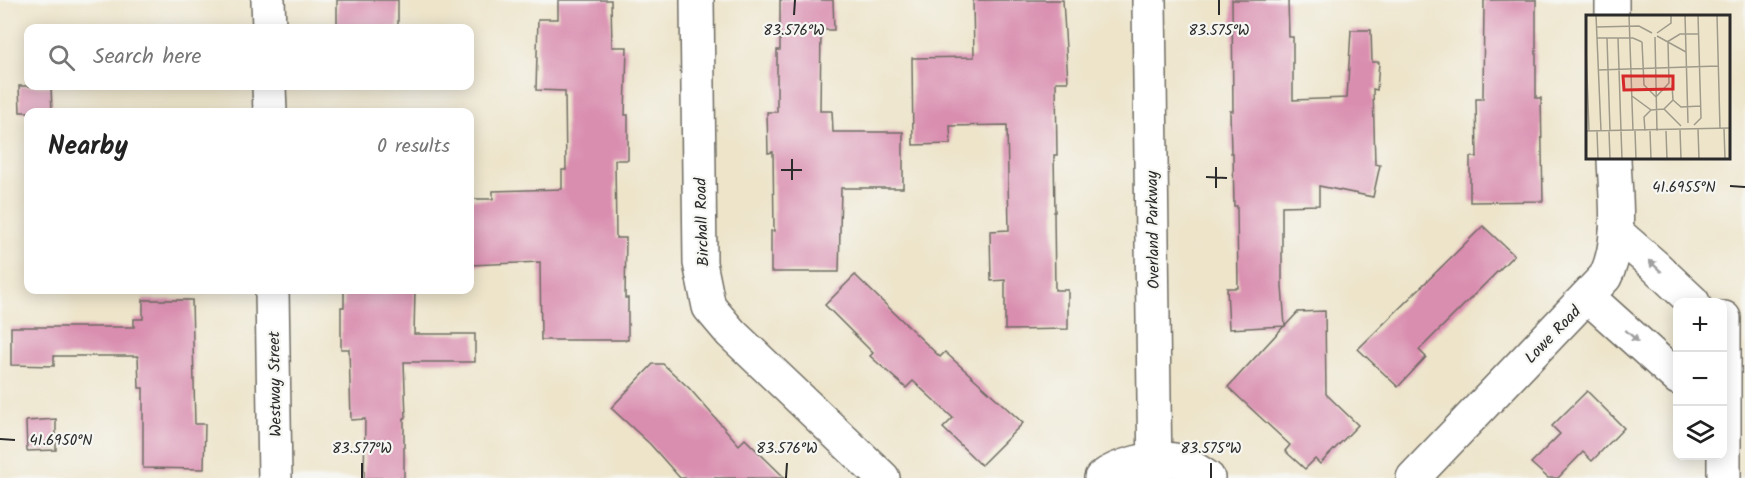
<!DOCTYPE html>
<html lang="en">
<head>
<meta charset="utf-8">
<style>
	:root { --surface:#fff; --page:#f2f2f2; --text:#222; --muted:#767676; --line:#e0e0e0 }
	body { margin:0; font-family:Kalam,sans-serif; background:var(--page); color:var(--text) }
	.controls { position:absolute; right:18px; bottom:18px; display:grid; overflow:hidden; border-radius:12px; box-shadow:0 3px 15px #0003 }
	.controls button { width:54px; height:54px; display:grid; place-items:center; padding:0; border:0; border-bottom:2px solid var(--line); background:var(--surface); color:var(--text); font:30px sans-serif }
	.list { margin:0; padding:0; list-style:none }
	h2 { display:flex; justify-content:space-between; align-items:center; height:78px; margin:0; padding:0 24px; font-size:26px }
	h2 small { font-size:20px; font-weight:400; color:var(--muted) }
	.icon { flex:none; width:33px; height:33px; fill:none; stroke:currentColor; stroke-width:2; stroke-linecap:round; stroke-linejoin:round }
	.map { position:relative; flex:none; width:1745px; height:478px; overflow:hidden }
	.search { position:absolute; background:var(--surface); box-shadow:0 3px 15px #0003; left:24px; top:24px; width:450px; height:66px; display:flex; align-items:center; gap:15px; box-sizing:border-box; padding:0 21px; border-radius:12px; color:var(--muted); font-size:22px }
	.panel { position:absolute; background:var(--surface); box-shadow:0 3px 15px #0003; left:24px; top:108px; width:450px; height:186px; border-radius:12px }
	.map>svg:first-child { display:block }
	.building { fill:#d98daf }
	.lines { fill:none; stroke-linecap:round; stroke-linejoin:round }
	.street-casing { stroke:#6f6c63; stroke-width:36 }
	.street { stroke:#fff; stroke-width:33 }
	.oneway { fill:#a0a0a0 }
	.ticks { fill:none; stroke:#2b2b2b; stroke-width:2 }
	.labels { text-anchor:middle; stroke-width:4.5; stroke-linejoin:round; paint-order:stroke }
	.street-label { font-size:16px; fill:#2b2b2b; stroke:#f6f6f2 }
	.inset-road { fill:none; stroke:#9f9a8a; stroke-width:1.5 }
	.view { fill:#d62828; fill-opacity:0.15; stroke:#d62828; stroke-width:3 }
	.inset-edge { fill:none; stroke:#2b2b2b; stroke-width:3 }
	.ticks-label { font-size:15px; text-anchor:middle; fill:#2b2b2b; stroke:#f6f6f2; stroke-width:4.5; stroke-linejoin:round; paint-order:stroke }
</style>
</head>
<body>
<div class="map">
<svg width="1745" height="478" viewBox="0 0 1745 478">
	<rect width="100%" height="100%" fill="#f6f6f2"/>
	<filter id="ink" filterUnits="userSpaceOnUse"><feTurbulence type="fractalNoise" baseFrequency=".0167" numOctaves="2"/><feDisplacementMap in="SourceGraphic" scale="12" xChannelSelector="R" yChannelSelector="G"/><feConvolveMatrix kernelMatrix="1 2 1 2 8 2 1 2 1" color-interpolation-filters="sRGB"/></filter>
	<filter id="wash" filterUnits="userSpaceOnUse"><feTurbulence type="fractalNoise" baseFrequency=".008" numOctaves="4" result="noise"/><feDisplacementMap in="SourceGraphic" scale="24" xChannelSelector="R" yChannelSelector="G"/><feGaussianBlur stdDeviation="1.35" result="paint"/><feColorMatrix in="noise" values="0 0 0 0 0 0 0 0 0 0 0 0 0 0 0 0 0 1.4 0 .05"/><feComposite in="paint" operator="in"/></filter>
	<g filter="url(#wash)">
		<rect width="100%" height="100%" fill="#ede4ca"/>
		<g id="blocks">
			<g class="building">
				<rect x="337" y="0" width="61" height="28"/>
				<path d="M 558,0 L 611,0 L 612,47 L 627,47 L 625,115 L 628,115 L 628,160 L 615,160 L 616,238 L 626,238 L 625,298 L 628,298 L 628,340 L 541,340 L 540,262 L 470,265 L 470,199 L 493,199 L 493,191 L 562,189 L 562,170 L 566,170 L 565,91 L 536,90 L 538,19 L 558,19 Z"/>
				<path d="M 780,0 L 833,0 L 834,30 L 821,30 L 820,111 L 832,111 L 833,132 L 903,132 L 903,188 L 841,188 L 839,272 L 771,272 L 771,231 L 774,231 L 773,152 L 768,153 L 767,112 L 777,112 L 777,50 L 780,50 Z"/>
				<path d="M 973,0 L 1063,0 L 1068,82 L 1056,82 L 1057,155 L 1054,155 L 1055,212 L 1054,212 L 1055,290 L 1068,290 L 1068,329 L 1005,330 L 1005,280 L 991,281 L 990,231 L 1009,230 L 1007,125 L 950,126 L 951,144 L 913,145 L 912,58 L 974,57 Z"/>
				<path d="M 1232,0 L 1288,0 L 1289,37 L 1293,37 L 1293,100 L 1347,98 L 1351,30 L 1371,30 L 1372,62 L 1379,62 L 1377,90 L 1373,89 L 1375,164 L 1380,165 L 1373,197 L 1319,186 L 1319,205 L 1282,206 L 1282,286 L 1285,326 L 1298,312 L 1325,311 L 1326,394 L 1358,425 L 1320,464 L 1315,459 L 1305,469 L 1285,451 L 1290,445 L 1228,387 L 1284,326 L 1229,329 L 1227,288 L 1238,288 L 1237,206 L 1234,206 L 1233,153 L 1231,153 L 1230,111 L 1233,111 Z"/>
				<path d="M 1484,0 L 1536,0 L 1536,98 L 1541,98 L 1543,201 L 1470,202 L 1470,157 L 1477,157 L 1476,99 L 1483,99 Z"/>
				<path d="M 19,86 L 51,86 L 52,112 L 20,112 Z"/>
				<path d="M 1483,226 L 1514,255 L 1419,350 L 1426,357 L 1398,387 L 1358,349 Z"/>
				<path d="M 855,275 L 940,357 L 945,352 L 1023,423 L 981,465 L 943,428 L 953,418 L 913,381 L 906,388 L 870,356 L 873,353 L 825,305 Z"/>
				<path d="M 344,290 L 415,290 L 414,334 L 475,334 L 475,362 L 404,362 L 406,418 L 404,418 L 404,478 L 364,478 L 365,419 L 351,420 L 349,349 L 341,349 L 341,307 L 344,307 Z"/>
				<path d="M 143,300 L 192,300 L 195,424 L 205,424 L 204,469 L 143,468 L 143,388 L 139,388 L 138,356 L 54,356 L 54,366 L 11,365 L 11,327 L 134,327 L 134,319 L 143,319 Z"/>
				<path d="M 653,364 L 663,364 L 689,388 L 739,445 L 745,439 L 785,478 L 680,478 L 650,444 L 611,408 Z"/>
				<path d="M 1587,391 L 1624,428 L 1592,461 L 1583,452 L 1558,478 L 1548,478 L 1531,463 L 1560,434 L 1552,426 Z"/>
				<path d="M 56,419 L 56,450 L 27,451 L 26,421 Z"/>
			</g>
		</g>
	</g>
	<g filter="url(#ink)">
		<use href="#blocks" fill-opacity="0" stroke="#6f6c63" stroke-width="1.5"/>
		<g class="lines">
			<defs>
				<g id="street">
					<path d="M 268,0 L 269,28"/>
					<path d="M 697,0 L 700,263 L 709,307 L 731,333 L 883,478"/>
					<path d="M 1149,0 L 1155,478"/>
					<path d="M 1612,0 L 1612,16"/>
					<path d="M 269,86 L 270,112"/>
					<path d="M 1616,232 L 1655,266 L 1693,302"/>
					<path d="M 272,290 L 275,478"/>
					<path d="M 1588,297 L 1678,378"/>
					<path d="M 1724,318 L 1724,478"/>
					<path d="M 1101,478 C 1118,465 1153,456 1174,460 C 1186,463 1198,471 1208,478"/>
					<path d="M 1413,478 L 1605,277 C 1623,242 1615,196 1614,158"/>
				</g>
			</defs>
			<use href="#street" class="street-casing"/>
			<use href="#street" class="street"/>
		</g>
		<defs><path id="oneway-solid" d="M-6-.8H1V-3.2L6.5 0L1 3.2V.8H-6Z" transform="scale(1.5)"/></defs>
		<g class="oneway">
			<use href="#oneway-solid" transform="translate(1655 266) rotate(-138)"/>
			<use href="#oneway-solid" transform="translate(1632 336) rotate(42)"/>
		</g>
	</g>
	<path class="ticks" d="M 794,15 L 795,0M 1219,15 L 1219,0M 781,170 L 802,170M 1206,177 L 1227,178M 792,180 L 792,159M 1730,186 L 1745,187M 1216,188 L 1216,167M 0,439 L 15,440M 362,478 L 362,463M 786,478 L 787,463M 1211,478 L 1211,463"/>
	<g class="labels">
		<g class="street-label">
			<text transform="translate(701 222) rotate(-92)" y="6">Birchall Road</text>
			<text transform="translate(1152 230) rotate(-91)" y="6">Overland Parkway</text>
			<text transform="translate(1552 334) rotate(-46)" y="6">Lowe Road</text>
			<text transform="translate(274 384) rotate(-91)" y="6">Westway Street</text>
		</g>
	</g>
	<g transform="translate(1586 15)">
		<rect width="144" height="144" fill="#ede4ca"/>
		<path class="inset-road" d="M 10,0 L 15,116M 43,0 L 47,116M 99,0 L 102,108M 131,0 L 134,114M 10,12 L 53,11 L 66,18M 71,18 L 85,8 L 85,0M 71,21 L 100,37M 69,22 L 71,116M 11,23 L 47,23 L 56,27M 21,23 L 24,116M 32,23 L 35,116M 56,27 L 58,70 L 70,82 L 83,68 L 82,27M 81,27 L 94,19 L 113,19M 0,32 L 3,116M 12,55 L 132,51M 46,81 L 65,95 L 78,94 L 95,111M 87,85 L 95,92 L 115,91M 78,94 L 87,85 L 86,70M 108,110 L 115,103 L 112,0M 138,113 L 139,144M 112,114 L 113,144M 94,115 L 95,144M 0,116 L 144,113M 11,116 L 12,144M 23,116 L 24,144M 35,116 L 36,144M 49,116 L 50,144M 59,116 L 58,102 L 65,95M 64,116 L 65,144M 80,116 L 81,144"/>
		<path class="view" d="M 37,61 L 87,61 L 87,74 L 38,75 Z"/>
		<rect width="144" height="144" class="inset-edge"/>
	</g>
	<g class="ticks-label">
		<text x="794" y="35">83.576°W</text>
		<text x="1219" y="35">83.575°W</text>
		<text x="1684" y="192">41.6955°N</text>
		<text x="61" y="445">41.6950°N</text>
		<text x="362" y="453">83.577°W</text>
		<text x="787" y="453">83.576°W</text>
		<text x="1211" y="453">83.575°W</text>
	</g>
</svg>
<div class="controls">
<button>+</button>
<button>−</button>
<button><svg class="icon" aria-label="layers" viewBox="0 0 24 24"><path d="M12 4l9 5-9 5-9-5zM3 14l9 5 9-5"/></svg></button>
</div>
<div class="search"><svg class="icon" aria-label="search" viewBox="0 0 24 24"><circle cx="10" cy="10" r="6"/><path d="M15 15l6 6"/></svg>Search here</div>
<section class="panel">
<h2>Nearby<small>0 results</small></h2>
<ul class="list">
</ul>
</section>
</div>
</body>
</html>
